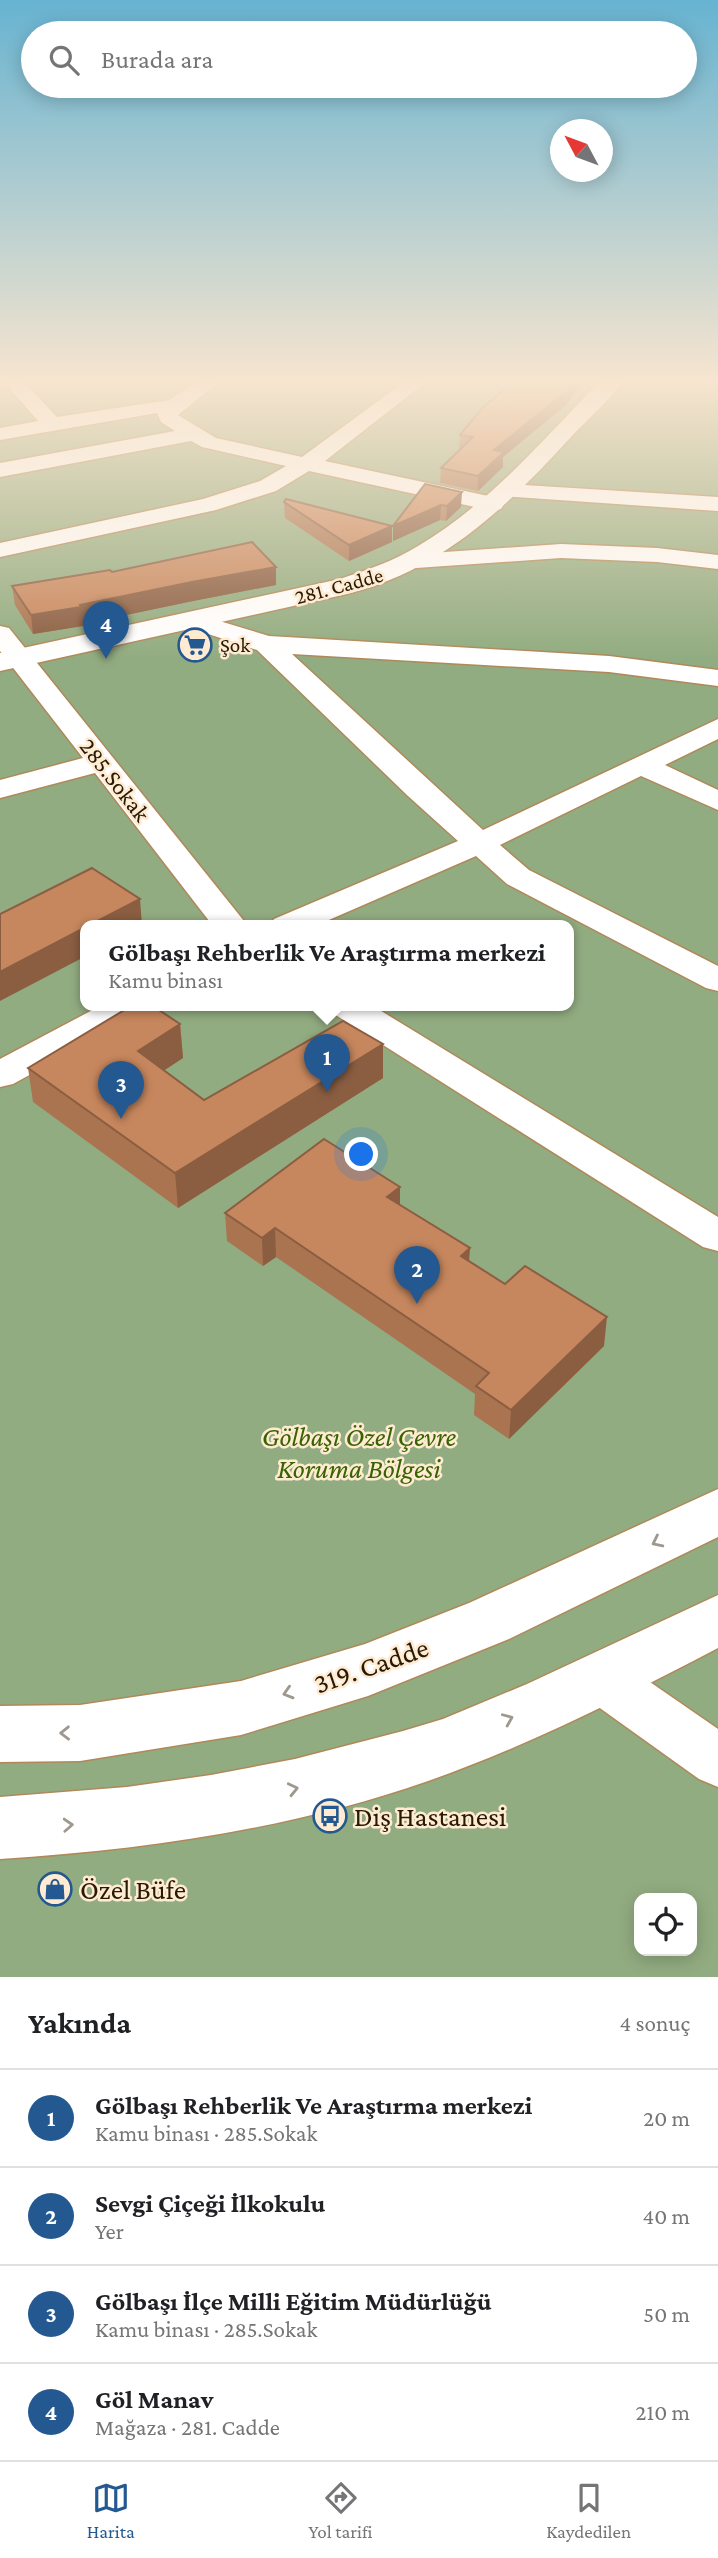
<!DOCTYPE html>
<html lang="tr">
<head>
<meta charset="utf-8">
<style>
	:root { --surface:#fff; --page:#f2f2f2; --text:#202124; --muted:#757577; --line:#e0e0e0; --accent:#245891 }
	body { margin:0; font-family:"Crimson Pro",serif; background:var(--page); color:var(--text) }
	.controls { position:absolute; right:21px; bottom:21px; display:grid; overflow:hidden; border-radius:14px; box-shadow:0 4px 18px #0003 }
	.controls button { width:63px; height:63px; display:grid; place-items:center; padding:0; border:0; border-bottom:2px solid var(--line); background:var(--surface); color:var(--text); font:35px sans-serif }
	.compass { position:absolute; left:550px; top:119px; width:63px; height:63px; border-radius:50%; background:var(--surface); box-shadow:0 4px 18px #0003; rotate:311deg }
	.you { position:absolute; left:362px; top:1155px; width:24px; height:24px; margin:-18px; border:5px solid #fff; border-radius:50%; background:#1a73e8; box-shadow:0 0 0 10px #1a73e833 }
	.badge { display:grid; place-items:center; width:46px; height:46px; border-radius:50%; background:var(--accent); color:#fff; font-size:23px; font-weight:700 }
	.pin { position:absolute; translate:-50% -58px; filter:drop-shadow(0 2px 4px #0008) }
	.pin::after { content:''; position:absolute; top:37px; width:24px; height:21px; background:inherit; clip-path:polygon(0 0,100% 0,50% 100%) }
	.popup { position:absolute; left:80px; top:920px; width:494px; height:91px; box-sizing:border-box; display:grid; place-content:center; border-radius:14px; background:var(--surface); filter:drop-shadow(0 2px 5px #0005); font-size:23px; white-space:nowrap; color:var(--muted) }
	.popup b { font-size:26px; color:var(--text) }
	.popup::after { content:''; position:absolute; left:50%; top:100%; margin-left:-14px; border:14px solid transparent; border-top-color:var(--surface) }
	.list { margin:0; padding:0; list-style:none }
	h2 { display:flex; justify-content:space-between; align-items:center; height:91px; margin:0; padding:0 28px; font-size:30px }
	h2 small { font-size:23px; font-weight:400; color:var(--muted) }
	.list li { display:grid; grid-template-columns:46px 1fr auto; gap:21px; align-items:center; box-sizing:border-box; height:98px; padding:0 28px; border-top:2px solid var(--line) }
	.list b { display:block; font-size:26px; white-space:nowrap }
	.list p { margin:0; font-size:23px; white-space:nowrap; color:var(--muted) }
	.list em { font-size:23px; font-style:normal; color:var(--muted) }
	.icon { flex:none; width:38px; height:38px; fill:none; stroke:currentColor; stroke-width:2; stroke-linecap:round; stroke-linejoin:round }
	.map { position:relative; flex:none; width:718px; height:1977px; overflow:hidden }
	.search { position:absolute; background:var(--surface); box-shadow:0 4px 18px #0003; left:21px; right:21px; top:21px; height:77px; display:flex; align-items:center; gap:18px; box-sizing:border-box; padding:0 24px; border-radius:38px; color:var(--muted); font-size:26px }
	.sheet { height:483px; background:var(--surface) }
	nav { display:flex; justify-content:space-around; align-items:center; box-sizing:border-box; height:98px; border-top:2px solid var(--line); background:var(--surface); font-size:19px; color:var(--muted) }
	nav a { display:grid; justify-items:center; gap:4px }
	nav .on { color:var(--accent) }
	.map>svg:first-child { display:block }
	.green { fill:#92ac81; fill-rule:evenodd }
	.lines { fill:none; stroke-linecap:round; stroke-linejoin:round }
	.minor-casing { stroke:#af8959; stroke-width:3 }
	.tertiary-casing { stroke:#af8959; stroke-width:3 }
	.minor { fill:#fff; fill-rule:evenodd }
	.tertiary { fill:#fff; fill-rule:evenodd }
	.wall { fill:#ab7451 }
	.shaded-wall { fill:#8b5e42 }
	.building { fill:#c7875e; stroke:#8b5e42; stroke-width:2 }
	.oneway { stroke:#9e988e }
	.labels { text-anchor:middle; stroke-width:5; stroke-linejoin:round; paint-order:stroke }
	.far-street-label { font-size:21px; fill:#281905; stroke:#ffebd2 }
	.far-poi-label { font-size:21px; fill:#281905; stroke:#ffebd2; text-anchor:start }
	.street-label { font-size:24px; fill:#281905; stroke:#ffebd2 }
	.near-park-label { font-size:28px; font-style:italic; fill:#376301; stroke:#ffebd2 }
	.near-street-label { font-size:28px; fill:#281905; stroke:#ffebd2 }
	.near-poi-label { font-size:28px; fill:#281905; stroke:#ffebd2; text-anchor:start }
</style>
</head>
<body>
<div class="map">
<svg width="718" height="1977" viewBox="0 0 718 1977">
	<rect width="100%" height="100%" fill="#eec694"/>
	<path class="green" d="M 0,382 L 718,382 L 718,1977 L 0,1977 ZM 86,926 L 568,926 L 568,1006 L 86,1006 ZM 639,1898 L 692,1898 L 692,1951 L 639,1951 Z"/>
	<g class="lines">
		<defs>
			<g id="minor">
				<path d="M 4,382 L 24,382 L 57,417 L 169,400 L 197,382 L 219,382 L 178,415 L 216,438 L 302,457 L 404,382 L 426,382 L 325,461 L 493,497 L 501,499 L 504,504 L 501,509 L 493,511 L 309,471 L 276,491 L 216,510 L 0,557 L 0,543 L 203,499 L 260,481 L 286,466 L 202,447 L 191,441 L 0,477 L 0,463 L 175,431 L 161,422 L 157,413 L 0,440 L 0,428 L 38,421 Z"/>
				<path d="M 507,484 L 718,497 L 718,511 L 499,496 L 496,491 L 499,486 Z"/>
				<path d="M 561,544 L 657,548 L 718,555 L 718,569 L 657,562 L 561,558 L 416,568 L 407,566 L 404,561 L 407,556 L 416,554 Z"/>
				<path d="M 193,613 L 269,636 L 609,656 L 718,670 L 718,686 L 609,672 L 292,654 L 483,830 L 718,719 L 718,739 L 665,765 L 718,790 L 718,810 L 641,776 L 500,845 L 529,870 L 718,966 L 718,991 L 706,988 L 507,884 L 476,856 L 315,926 L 269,926 L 274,919 L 458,841 L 408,796 L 257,650 L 184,626 L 180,621 L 184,616 Z"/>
				<path d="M 0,626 L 9,628 L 248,926 L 213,926 L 95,773 L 0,798 L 0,780 L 83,758 L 0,651 Z"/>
				<path d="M 100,1006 L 146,1006 L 141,1014 L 13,1084 L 0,1087 L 0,1059 Z"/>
				<path d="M 329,1006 L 373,1006 L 718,1217 L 718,1251 L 703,1247 L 334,1014 Z"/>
				<path d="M 602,1655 L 621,1662 L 718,1729 L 718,1787 L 699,1779 L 583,1696 L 576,1679 L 583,1662 Z"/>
			</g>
			<g id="tertiary">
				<path d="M 599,382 L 622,382 C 608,402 588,419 571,437 C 508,506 441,571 347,594 L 0,671 L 0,653 L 340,579 C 367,570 394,561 418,546 C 489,504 543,440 599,382 Z"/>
				<path d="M 718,1489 L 718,1537 L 509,1639 L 368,1696 L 241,1735 L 80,1761 L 0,1762 L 0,1706 L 80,1705 L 241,1681 L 365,1644 L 469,1603 Z"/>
				<path d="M 718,1595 L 718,1648 C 624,1697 528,1746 428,1781 C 291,1829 144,1850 0,1859 L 0,1797 L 127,1787 L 211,1775 L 295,1759 L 403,1731 L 443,1719 L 527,1684 Z"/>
			</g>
		</defs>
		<use href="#minor" class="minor-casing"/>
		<use href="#tertiary" class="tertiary-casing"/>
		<use href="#minor" class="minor"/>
		<use href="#tertiary" class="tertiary"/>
	</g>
	<g class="wall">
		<path d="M 581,384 L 566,405 L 503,457 L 503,467 L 478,491 L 440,483 L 441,468 L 459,450 L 460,435 Z"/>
		<path d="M 425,484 L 461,507 L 446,521 L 440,520 L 393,541 Z"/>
		<path d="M 284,502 L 392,542 L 349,561 L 285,518 Z"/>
		<path d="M 112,572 L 276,585 L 193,601 L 83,624 L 83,626 L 33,634 L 15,605 L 12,586 Z"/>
		<path d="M 180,1024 L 183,1058 L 164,1070 L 204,1100 L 383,1078 L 178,1208 L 33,1102 L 28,1068 Z"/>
		<path d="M 400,1187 L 400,1205 L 469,1261 L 604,1346 L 509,1439 L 474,1415 L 475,1394 L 276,1257 L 263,1266 L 227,1241 L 225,1213 Z"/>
	</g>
	<g class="shaded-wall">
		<path d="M 574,382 L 581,382 L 581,384 L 566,405 L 503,457 L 503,467 L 478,491 L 478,476 L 494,450 Z"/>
		<path d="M 462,492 L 461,507 L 446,521 L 447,506 Z"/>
		<path d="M 441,505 L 440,520 L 393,541 L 393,526 Z"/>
		<path d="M 392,526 L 392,542 L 349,561 L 349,545 Z"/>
		<path d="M 276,567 L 276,585 L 193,601 L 83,624 L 83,626 L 33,634 L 31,615 L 192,582 Z"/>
		<path d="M 140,899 L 142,926 L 88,926 Z"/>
		<path d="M 86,927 L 86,956 L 0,1001 L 0,972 Z"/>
		<path d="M 180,1024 L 183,1058 L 142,1085 L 138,1051 Z"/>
		<path d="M 383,1044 L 383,1078 L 178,1208 L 175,1173 Z"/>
		<path d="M 400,1187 L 400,1215 L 387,1197 Z"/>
		<path d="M 275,1228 L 276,1257 L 263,1266 L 262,1238 Z"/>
		<path d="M 470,1248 L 468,1277 L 461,1256 Z"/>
		<path d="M 607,1317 L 604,1346 L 509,1439 L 511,1410 Z"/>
	</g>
	<g class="building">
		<path d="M 514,382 L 574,382 L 567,391 L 494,450 L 504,452 L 478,476 L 441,468 L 473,437 L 460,435 L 483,407 Z"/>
		<path d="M 425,484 L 462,492 L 447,506 L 441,505 L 393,526 Z"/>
		<path d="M 286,499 L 392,526 L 349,545 L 284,502 Z"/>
		<path d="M 252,542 L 276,567 L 192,582 L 80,605 L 81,607 L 31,615 L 12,586 L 110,570 L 112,572 Z"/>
		<path d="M 92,868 L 140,899 L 88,926 L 86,926 L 86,927 L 0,972 L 0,914 Z"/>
		<path d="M 131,1006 L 153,1006 L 180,1024 L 138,1051 L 204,1100 L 343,1021 L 383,1044 L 175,1173 L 28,1068 Z"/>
		<path d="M 324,1139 L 400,1187 L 387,1197 L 470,1248 L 461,1256 L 505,1284 L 525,1266 L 607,1317 L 511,1410 L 476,1386 L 489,1373 L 275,1228 L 262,1238 L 225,1213 Z"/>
	</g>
	<defs><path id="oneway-chevron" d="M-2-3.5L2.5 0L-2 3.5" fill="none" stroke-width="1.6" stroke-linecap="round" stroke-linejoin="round" transform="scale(1.75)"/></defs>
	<g class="oneway">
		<use href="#oneway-chevron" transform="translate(657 1542) rotate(154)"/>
		<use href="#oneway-chevron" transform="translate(288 1693) rotate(163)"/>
		<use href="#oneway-chevron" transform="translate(508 1719) rotate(-23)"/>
		<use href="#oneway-chevron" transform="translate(65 1733) rotate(179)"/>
		<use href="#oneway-chevron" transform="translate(293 1789) rotate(-13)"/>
		<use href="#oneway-chevron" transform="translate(68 1825) rotate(-3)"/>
	</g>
	<linearGradient id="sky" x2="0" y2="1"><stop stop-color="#67b3d1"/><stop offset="0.58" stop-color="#f7e5cf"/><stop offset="1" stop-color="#f7e5cf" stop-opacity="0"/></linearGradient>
	<rect width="718" height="658" fill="url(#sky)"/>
	<defs>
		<symbol id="supermarket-ring" viewBox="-11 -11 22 22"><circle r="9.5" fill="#ffebd2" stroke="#245891" stroke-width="1.5"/><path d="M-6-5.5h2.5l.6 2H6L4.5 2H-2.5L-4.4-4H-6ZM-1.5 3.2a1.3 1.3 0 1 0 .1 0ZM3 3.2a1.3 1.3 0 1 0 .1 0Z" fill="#245891"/></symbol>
		<symbol id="bus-ring" viewBox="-11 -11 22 22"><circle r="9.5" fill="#ffebd2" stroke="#245891" stroke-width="1.5"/><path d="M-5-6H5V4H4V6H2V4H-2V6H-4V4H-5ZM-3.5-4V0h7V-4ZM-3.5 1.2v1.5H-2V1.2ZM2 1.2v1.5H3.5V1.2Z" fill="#245891"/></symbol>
		<symbol id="shop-ring" viewBox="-11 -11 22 22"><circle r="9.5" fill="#ffebd2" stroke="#245891" stroke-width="1.5"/><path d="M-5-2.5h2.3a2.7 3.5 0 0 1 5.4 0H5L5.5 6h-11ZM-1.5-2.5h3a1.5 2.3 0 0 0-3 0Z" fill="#245891"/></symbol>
	</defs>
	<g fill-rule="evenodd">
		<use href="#supermarket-ring" x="176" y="626" width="38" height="38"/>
		<use href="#bus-ring" x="311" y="1797" width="38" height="38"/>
		<use href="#shop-ring" x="36" y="1870" width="38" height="38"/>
	</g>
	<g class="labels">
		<g class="far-street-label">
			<text transform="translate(339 586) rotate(-15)" y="7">281. Cadde</text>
		</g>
		<g class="far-poi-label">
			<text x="220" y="652">Şok</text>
		</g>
		<g class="street-label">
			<text transform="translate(115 780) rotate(52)" y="8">285.Sokak</text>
		</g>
		<g class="near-park-label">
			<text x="359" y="1446">Gölbaşı Özel Çevre<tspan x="359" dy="32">Koruma Bölgesi</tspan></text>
		</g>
		<g class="near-street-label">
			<text transform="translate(371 1665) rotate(-19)" y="10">319. Cadde</text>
		</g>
		<g class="near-poi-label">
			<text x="354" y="1826">Diş Hastanesi</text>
			<text x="80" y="1899">Özel Büfe</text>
		</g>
	</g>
</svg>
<div class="controls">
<button><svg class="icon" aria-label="locate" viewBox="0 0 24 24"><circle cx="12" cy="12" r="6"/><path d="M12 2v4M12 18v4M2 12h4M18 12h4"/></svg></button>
</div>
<svg class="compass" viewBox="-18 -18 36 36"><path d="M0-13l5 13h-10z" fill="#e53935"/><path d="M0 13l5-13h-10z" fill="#757577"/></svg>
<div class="you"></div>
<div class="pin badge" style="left:327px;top:1092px">1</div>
<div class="popup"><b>Gölbaşı Rehberlik Ve Araştırma merkezi</b>Kamu binası</div>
<div class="pin badge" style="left:417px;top:1304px">2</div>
<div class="pin badge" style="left:121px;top:1119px">3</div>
<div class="pin badge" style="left:106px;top:659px">4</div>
<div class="search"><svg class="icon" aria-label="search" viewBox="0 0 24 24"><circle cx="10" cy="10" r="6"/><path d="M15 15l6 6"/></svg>Burada ara</div>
</div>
<section class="sheet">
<h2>Yakında<small>4 sonuç</small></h2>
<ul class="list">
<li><span class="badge">1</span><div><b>Gölbaşı Rehberlik Ve Araştırma merkezi</b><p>Kamu binası · 285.Sokak</p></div><em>20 m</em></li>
<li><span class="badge">2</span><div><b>Sevgi Çiçeği İlkokulu</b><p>Yer</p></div><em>40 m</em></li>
<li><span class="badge">3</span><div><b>Gölbaşı İlçe Milli Eğitim Müdürlüğü</b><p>Kamu binası · 285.Sokak</p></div><em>50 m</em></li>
<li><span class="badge">4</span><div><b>Göl Manav</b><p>Mağaza · 281. Cadde</p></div><em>210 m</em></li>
</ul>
</section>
<nav>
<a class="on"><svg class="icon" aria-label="map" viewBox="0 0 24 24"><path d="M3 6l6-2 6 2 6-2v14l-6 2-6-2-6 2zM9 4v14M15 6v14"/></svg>Harita</a>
<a><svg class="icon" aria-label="directions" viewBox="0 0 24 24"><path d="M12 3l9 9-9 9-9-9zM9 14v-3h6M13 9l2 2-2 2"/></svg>Yol tarifi</a>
<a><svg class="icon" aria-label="saved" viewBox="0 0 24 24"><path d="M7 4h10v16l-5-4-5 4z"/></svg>Kaydedilen</a>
</nav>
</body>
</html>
